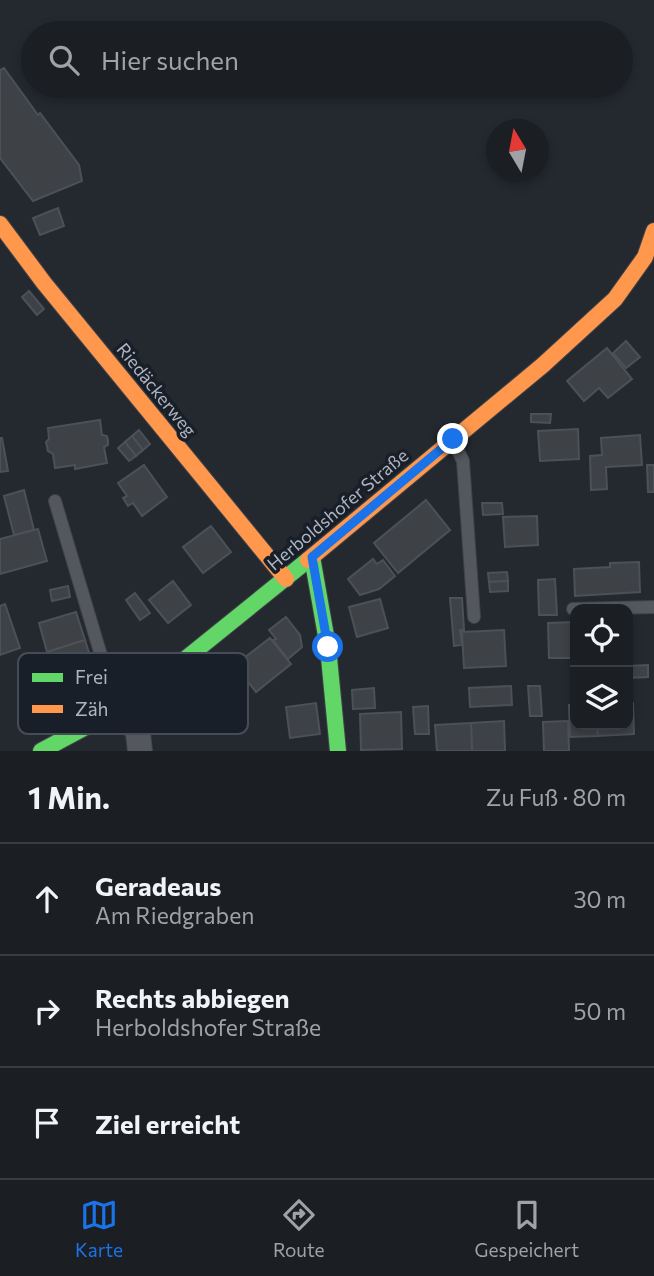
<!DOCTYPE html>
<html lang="de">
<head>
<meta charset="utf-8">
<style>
	:root { --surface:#1b1f23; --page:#282c30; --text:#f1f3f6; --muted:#a0a2a6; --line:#393d41; --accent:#1a73e8 }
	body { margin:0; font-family:Commissioner,sans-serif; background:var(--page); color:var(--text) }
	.controls { position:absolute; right:21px; bottom:21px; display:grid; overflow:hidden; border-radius:14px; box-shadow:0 4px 10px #0003 }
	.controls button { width:63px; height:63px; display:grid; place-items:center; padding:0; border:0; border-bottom:2px solid var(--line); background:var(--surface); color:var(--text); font:35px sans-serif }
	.compass { position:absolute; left:486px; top:119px; width:63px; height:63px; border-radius:50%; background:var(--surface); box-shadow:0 4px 10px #0003; rotate:350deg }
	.stop { position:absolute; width:21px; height:21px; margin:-16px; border:5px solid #1a73e8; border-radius:50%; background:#fff }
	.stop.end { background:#1a73e8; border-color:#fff; box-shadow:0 2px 7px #0008 }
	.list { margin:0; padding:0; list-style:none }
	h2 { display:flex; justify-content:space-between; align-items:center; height:91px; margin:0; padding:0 28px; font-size:30px }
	h2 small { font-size:23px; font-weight:400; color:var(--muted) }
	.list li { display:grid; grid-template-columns:46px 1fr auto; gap:21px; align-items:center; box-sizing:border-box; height:112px; padding:0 28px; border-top:2px solid var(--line) }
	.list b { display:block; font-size:26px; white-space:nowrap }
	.list p { margin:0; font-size:23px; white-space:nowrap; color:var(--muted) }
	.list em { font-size:23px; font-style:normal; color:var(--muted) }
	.icon { flex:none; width:38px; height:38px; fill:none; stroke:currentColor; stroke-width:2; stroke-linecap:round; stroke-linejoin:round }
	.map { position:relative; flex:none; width:654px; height:751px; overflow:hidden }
	.search { position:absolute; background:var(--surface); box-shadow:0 4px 10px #0003; left:21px; right:21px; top:21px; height:77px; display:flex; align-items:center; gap:18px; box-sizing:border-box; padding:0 24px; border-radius:38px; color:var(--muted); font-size:26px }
	.sheet { height:427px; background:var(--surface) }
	nav { display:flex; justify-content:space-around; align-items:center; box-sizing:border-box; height:98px; border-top:2px solid var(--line); background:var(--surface); font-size:19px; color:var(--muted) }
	nav a { display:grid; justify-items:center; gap:4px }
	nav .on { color:var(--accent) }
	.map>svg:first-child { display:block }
	.building { fill:#3e4247; stroke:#4c5057; stroke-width:2 }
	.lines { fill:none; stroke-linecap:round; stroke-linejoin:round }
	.lane-casing { stroke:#404348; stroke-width:14 }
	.street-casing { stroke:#404348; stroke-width:26 }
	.fast-casing { stroke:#404348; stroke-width:18 }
	.slow-casing { stroke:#404348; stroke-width:18 }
	.lane { stroke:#54575d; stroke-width:12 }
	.street { stroke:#54575d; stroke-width:24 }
	.fast { stroke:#63d668; stroke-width:16 }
	.slow { stroke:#ff974d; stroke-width:16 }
	.route { stroke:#1a73e8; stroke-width:9 }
	.labels { text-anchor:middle; stroke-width:7; stroke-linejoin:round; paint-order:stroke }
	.street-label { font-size:18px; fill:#adb5c1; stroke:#191f28 }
	.key { fill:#191f28; stroke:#454c56; stroke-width:2 }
	.key-label { font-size:19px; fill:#adb5c1 }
</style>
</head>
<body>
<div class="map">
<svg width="654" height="751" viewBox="0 0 654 751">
	<rect width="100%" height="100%" fill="#24292f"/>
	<g class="building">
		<path d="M 4,68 L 38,115 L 40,113 L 79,165 L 82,181 L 33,201 L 0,158 L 0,70 Z"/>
		<path d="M 58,208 L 64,226 L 40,235 L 33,218 Z"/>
		<path d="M 29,291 L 44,309 L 37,315 L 22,297 Z"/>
		<path d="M 626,341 L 640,357 L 626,368 L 613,353 Z"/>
		<path d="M 607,348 L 632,379 L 608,398 L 599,388 L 584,401 L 567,381 Z"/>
		<path d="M 531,414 L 551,414 L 550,423 L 531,422 Z"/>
		<path d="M 100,420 L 102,435 L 107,436 L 108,440 L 108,445 L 104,447 L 107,463 L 75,469 L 75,465 L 55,468 L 53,454 L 48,451 L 46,442 L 49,439 L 48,428 Z"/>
		<path d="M 578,429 L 579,459 L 540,461 L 538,431 Z"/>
		<path d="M 139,430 L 150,444 L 143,450 L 132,436 Z"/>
		<path d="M 640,435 L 642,465 L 606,467 L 607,489 L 591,490 L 590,456 L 602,455 L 601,438 Z"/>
		<path d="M 132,436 L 143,450 L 136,456 L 125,442 Z"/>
		<path d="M 0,438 L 2,438 L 8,471 L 0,472 Z"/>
		<path d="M 125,442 L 136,456 L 129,461 L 118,448 Z"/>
		<path d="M 144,465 L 167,497 L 142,516 L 133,503 L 128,506 L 123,498 L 127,496 L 118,483 Z"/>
		<path d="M 647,465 L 654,465 L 654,492 L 648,492 Z"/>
		<path d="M 24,490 L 34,530 L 14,535 L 4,496 Z"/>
		<path d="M 426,500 L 450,530 L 398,573 L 374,543 Z"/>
		<path d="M 482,503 L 502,503 L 503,514 L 483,515 Z"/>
		<path d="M 537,516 L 538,545 L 505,547 L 503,517 Z"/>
		<path d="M 211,526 L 231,552 L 203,573 L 183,547 Z"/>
		<path d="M 38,529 L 47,561 L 0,574 L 0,539 Z"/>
		<path d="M 373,559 L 377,564 L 383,560 L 395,576 L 379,589 L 360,595 L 348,579 Z"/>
		<path d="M 639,562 L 640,592 L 575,596 L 574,569 L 610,567 L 610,563 Z"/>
		<path d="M 507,572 L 508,581 L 489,582 L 488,573 Z"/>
		<path d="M 555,579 L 557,615 L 539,615 L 538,580 Z"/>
		<path d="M 173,581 L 191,605 L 168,623 L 149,600 Z"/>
		<path d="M 508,581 L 508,591 L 490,592 L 489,582 Z"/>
		<path d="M 68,586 L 70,597 L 52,601 L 50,590 Z"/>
		<path d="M 135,593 L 150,613 L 140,620 L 126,600 Z"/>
		<path d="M 450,598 L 462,598 L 464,630 L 460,630 L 462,645 L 454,646 Z"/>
		<path d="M 380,599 L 388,628 L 357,637 L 349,607 Z"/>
		<path d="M 5,604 L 20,648 L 0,655 L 0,606 Z"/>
		<path d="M 76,612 L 85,640 L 47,652 L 39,623 Z"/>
		<path d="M 286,617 L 300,635 L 302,647 L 288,659 L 273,640 L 276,639 L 269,630 Z"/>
		<path d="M 575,622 L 575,658 L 549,658 L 548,623 Z"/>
		<path d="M 504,630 L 506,666 L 464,668 L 462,632 Z"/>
		<path d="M 270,638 L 291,664 L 256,692 L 235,665 Z"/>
		<path d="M 85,640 L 94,668 L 56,679 L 47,652 Z"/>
		<path d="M 648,665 L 648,677 L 629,678 L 628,666 Z"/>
		<path d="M 511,686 L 512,705 L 470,707 L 469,688 Z"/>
		<path d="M 528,686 L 540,686 L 542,716 L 530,716 Z"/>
		<path d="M 374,688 L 375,708 L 353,709 L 352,690 Z"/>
		<path d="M 316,703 L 320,734 L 290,738 L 286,707 Z"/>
		<path d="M 628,703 L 633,703 L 634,734 L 598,736 L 597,725 L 628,725 Z"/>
		<path d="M 569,705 L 575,705 L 575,725 L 597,725 L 598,736 L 570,737 Z"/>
		<path d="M 428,706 L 429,734 L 415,734 L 413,707 Z"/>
		<path d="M 401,712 L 402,749 L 361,750 L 360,714 Z"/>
		<path d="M 504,721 L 505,751 L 472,751 L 471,723 Z"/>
		<path d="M 568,721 L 569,751 L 544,751 L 543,722 Z"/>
		<path d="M 471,723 L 472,751 L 437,751 L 435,725 Z"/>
	</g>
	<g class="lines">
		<defs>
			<g id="lane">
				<path d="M 454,443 L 463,461 L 474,617"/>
				<path d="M 55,501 L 117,709"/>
				<path d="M 573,609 L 654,607"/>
			</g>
			<path id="street" d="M 123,707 L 138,733 L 140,751"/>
			<g id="fast">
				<path d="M 312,557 L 328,647 L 338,751"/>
				<path d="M 41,751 L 123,707 L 158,681 L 308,560"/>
			</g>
			<g id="slow">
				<path d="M 0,224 L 44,283 L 286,579"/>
				<path d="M 308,560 L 543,365 L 615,299 L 645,257 L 654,231"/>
			</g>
		</defs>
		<use href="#lane" class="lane-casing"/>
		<use href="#street" class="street-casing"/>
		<use href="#fast" class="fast-casing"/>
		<use href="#slow" class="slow-casing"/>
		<use href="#lane" class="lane"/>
		<use href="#street" class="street"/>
		<use href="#fast" class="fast"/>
		<use href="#slow" class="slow"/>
	</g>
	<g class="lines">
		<path class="route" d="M 328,647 L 312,557 L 453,439"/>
	</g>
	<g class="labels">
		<g class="street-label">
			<text transform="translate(156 390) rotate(51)" y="6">Riedäckerweg</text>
			<text transform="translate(338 510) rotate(-40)" y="6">Herboldshofer Straße</text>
		</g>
	</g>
	<rect x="18" y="653" width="230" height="81" rx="10" class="key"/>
	<rect x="32" y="673" width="31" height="9" fill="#63d668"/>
	<rect x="32" y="705" width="31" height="8" fill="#ff974d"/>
	<g class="key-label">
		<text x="75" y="684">Frei</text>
		<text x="75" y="716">Zäh</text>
	</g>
</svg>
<div class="controls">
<button><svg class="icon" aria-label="locate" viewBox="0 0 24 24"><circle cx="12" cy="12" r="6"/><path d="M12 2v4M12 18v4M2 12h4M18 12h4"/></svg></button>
<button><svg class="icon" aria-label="layers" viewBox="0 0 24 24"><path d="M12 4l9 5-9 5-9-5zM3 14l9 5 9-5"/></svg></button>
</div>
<svg class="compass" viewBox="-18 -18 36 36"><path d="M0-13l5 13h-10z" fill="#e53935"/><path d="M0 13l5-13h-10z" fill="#a0a2a6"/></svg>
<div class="stop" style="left:328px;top:647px"></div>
<div class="stop end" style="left:453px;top:439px"></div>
<div class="search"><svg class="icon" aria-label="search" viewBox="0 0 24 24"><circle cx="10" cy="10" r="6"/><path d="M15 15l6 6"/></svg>Hier suchen</div>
</div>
<section class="sheet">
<h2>1 Min.<small>Zu Fuß · 80 m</small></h2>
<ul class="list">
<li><svg class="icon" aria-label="ahead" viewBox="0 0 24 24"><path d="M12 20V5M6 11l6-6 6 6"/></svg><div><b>Geradeaus</b><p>Am Riedgraben</p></div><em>30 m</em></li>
<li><svg class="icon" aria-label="right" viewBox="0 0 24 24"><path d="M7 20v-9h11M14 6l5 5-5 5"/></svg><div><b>Rechts abbiegen</b><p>Herboldshofer Straße</p></div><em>50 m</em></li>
<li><svg class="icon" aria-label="arrive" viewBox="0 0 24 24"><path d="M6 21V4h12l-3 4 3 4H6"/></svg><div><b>Ziel erreicht</b></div></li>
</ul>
</section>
<nav>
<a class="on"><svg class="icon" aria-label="map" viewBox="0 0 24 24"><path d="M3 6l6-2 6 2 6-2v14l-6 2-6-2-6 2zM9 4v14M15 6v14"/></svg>Karte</a>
<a><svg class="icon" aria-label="directions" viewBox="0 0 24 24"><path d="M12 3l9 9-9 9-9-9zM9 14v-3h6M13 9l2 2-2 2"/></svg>Route</a>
<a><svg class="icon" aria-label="saved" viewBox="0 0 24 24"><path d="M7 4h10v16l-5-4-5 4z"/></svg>Gespeichert</a>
</nav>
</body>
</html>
